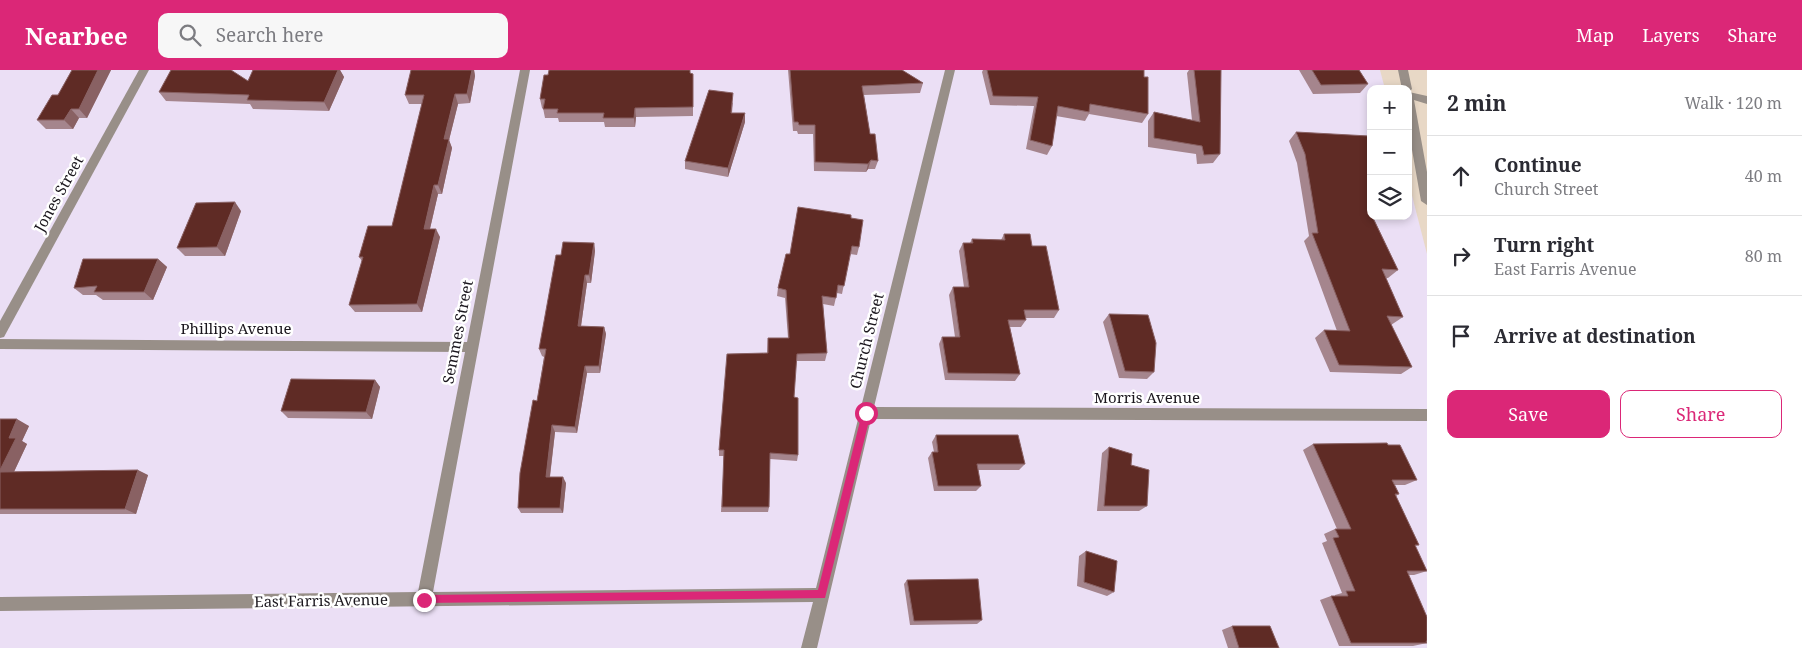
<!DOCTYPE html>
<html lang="en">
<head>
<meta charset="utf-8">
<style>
	:root { --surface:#fff; --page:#f7f7f7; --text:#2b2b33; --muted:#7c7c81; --line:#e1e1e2; --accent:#db2777 }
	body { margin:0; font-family:"Noto Serif",serif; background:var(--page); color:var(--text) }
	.controls { position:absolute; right:15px; top:15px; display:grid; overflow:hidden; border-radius:10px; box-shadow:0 2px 8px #0003 }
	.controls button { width:45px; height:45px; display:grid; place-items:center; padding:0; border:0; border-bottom:1px solid var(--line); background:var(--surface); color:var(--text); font:25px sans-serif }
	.stop { position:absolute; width:15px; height:15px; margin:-11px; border:4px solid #db2777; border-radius:50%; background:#fff }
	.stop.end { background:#db2777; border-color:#fff; box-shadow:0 1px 5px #0008 }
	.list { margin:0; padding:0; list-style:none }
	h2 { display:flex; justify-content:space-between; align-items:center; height:65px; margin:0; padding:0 20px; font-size:21px }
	h2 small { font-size:16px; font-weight:400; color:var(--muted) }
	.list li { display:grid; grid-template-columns:32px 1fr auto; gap:15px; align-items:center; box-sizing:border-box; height:80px; padding:0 20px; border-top:1px solid var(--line) }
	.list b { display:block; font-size:19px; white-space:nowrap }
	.list p { margin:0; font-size:16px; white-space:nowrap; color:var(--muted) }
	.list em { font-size:16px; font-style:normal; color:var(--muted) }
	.actions { display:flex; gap:10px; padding:15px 20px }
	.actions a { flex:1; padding:11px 0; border:1px solid var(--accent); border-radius:10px; text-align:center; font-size:18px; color:var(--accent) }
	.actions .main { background:var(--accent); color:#fff }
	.icon { flex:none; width:28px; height:28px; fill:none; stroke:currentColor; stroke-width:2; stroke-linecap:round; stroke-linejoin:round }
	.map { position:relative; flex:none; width:1427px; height:578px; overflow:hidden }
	header { display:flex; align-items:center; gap:30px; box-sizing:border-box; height:70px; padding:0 25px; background:var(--accent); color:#fff }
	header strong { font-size:24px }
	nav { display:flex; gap:28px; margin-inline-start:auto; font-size:18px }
	.search { width:350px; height:45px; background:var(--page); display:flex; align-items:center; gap:12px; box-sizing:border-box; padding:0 18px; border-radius:10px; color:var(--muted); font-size:19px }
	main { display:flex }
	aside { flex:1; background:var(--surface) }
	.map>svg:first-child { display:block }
	.commercial { fill:#e8d8c6 }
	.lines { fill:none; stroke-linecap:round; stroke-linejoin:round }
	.minor { fill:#988f88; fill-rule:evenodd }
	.wall { fill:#a5858d }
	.shaded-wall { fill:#896163 }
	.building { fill:#5f2b25; stroke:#896163 }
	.route { fill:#db2777 }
	.labels { text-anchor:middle; stroke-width:5; stroke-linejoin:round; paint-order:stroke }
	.street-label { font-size:15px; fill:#1a161d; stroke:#fff }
</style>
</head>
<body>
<header>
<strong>Nearbee</strong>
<div class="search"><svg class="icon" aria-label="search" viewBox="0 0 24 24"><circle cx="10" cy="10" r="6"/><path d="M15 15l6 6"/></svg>Search here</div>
<nav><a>Map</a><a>Layers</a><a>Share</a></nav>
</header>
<main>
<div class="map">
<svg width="1427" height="578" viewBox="0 0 1427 578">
	<rect width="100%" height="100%" fill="#ebdff5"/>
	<path class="commercial" d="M 1380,0 L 1427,0 L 1427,184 L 1408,110 L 1408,19 L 1385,19 Z"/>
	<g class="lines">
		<g class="minor">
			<path d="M 139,0 L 149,0 L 4,267 L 0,268 L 0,251 Z"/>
			<path d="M 520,0 L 530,0 L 433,522 L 816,518 L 945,0 L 955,0 L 874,337 L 1427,339 L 1427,351 L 871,349 L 817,578 L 801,578 L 813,532 L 0,541 L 0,527 L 418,522 L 465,282 L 0,279 L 0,269 L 467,272 Z"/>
			<path d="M 1398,0 L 1408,0 L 1412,19 L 1409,22 L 1427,26 L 1427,34 L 1414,30 L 1427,102 L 1427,135 L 1421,131 L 1408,57 L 1408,19 L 1402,19 Z"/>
		</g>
	</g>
	<g class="wall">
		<path d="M 72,0 L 111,0 L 87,48 L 79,48 L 73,59 L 46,59 L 37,50 L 58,25 Z"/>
		<path d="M 253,0 L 340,0 L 344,7 L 329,41 L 253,39 L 250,34 L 166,31 L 159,22 L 248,11 Z"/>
		<path d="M 472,0 L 474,0 L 475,6 L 470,33 L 458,34 L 449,70 L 452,78 L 442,124 L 438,124 L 430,159 L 440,167 L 422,242 L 355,242 L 349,235 L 362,191 L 359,187 L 392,156 L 422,34 L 409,34 L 405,25 Z"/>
		<path d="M 788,0 L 902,0 L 923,13 L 920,23 L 864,25 L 870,64 L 878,91 L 875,99 L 868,99 L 866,102 L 814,101 L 813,64 L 798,64 L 797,61 L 793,61 Z"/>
		<path d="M 983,0 L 1142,0 L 1148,44 L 1142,53 L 1089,44 L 1085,51 L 1056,46 L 1052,76 L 1047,85 L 1026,79 L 1034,36 L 990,35 L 982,2 Z"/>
		<path d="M 1189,0 L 1221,0 L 1220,84 L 1213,93 L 1197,94 L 1196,84 L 1148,77 L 1148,51 L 1154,42 L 1192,50 L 1187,3 Z"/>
		<path d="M 1299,0 L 1359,0 L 1368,14 L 1360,23 L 1313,24 Z"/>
		<path d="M 690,3 L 693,4 L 693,46 L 636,47 L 635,57 L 605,57 L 604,52 L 559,52 L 558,48 L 545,48 L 543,38 L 542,38 L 540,29 Z"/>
		<path d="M 733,32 L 732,43 L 745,52 L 728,107 L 685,99 L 685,91 Z"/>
		<path d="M 1296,62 L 1371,70 L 1371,146 L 1377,146 L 1374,149 L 1398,200 L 1388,208 L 1386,208 L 1403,247 L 1391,255 L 1412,297 L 1401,304 L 1330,302 L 1315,268 L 1324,260 L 1337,261 L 1304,171 L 1309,166 L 1297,93 L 1289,71 Z"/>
		<path d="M 241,141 L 225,186 L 185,186 L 177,178 Z"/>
		<path d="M 851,148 L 859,177 L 857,185 L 850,184 L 842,224 L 837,223 L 834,236 L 823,234 L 827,283 L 825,291 L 796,291 L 794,327 L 798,385 L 797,391 L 770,389 L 769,437 L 768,442 L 721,442 L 724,386 L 719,386 L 719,380 L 767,283 L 768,268 L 788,268 L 785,228 L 777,226 L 778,218 L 790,184 Z"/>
		<path d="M 1004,164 L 1032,176 L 1059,240 L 1054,248 L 1026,248 L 1026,250 L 1021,257 L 1010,257 L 1020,304 L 1015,311 L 945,310 L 939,274 L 942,267 L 955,267 L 949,225 L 953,217 L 964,217 L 959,181 L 963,173 L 970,173 L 972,169 L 1001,170 Z"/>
		<path d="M 594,173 L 595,181 L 591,213 L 587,213 L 581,256 L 604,257 L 606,264 L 600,303 L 587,303 L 577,363 L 555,362 L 550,407 L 566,413 L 563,443 L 521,443 L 518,438 L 537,331 L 544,287 L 542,286 L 539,279 L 561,185 Z"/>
		<path d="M 158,189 L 167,197 L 153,230 L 103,230 L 96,225 L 83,225 L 74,218 Z"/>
		<path d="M 1109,244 L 1154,302 L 1147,309 L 1119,308 L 1103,252 Z"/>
		<path d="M 375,310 L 380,317 L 372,349 L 288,348 L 281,341 Z"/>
		<path d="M 0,349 L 29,356 L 22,371 L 27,374 L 14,402 L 148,405 L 136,444 L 0,444 Z"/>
		<path d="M 936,365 L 1025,394 L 1019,400 L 978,400 L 981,416 L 976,421 L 934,421 L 928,388 L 932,382 L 934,382 L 932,372 Z"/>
		<path d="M 1313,374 L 1388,375 L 1417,410 L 1405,415 L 1395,415 L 1399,424 L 1396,426 L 1419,475 L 1415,476 L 1427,501 L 1414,505 L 1408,505 L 1427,547 L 1427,573 L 1413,576 L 1339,576 L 1320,530 L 1331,526 L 1335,526 L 1335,525 L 1342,523 L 1322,473 L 1327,471 L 1324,464 L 1335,459 L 1337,459 L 1303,380 Z"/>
		<path d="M 1109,377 L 1147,436 L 1139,441 L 1097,441 L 1102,383 Z"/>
		<path d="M 1086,481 L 1114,522 L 1107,526 L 1077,516 L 1079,486 Z"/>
		<path d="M 907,510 L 982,550 L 977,554 L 910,555 L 904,514 Z"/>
		<path d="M 1232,556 L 1279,578 L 1228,578 L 1222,560 Z"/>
	</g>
	<g class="shaded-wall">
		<path d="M 98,0 L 111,0 L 87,48 L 79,39 Z"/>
		<path d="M 338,0 L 340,0 L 344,7 L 329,41 L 324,32 Z"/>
		<path d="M 472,0 L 474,0 L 475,6 L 470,33 L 467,24 Z"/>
		<path d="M 455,24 L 458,34 L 449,70 L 452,78 L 442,124 L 438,115 L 444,69 Z"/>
		<path d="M 635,38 L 636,47 L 635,57 L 634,48 Z"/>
		<path d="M 71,39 L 79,48 L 73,59 L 64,50 Z"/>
		<path d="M 745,43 L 745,52 L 728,107 L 728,98 Z"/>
		<path d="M 871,90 L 868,99 L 866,102 L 868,94 Z"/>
		<path d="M 434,115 L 438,124 L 428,167 L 424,159 Z"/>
		<path d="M 235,132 L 241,141 L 225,186 L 217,177 Z"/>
		<path d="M 436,159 L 440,167 L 422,242 L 417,234 Z"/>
		<path d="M 594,173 L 595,181 L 591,213 L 589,205 Z"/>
		<path d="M 158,189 L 167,197 L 153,230 L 144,222 Z"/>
		<path d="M 585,205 L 587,213 L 580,263 L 578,256 Z"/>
		<path d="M 604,257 L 606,264 L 600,303 L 599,296 Z"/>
		<path d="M 585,296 L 587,303 L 577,363 L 575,357 Z"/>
		<path d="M 375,310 L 380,317 L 372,349 L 366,342 Z"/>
		<path d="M 17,349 L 29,356 L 22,371 L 27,374 L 11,408 L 0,403 L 0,400 L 9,368 Z"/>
		<path d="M 552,355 L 555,362 L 549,413 L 546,407 Z"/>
		<path d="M 138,400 L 148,405 L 136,444 L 125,439 Z"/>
		<path d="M 563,407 L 566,413 L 563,443 L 560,438 Z"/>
	</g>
	<g class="building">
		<path d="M 72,0 L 98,0 L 79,39 L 71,39 L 64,50 L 37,50 L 52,25 L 58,25 Z"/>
		<path d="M 171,0 L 231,0 L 248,11 L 253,0 L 338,0 L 324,32 L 247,30 L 249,25 L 159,22 Z"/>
		<path d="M 411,0 L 472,0 L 467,24 L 455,24 L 444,69 L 449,69 L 438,115 L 434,115 L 424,159 L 436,159 L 417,234 L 349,235 L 363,187 L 359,187 L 368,156 L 392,156 L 424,25 L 405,25 Z"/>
		<path d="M 549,0 L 690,0 L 690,3 L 693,4 L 693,37 L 635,38 L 634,48 L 603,48 L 604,43 L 557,43 L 558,39 L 543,39 L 545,29 L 540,29 L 544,5 L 548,5 Z"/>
		<path d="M 790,0 L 902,0 L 923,13 L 862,16 L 870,64 L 875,64 L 878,91 L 871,90 L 868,94 L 815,92 L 815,55 L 799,55 L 798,52 L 794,52 Z"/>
		<path d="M 987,0 L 1144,0 L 1144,7 L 1148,7 L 1148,44 L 1090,34 L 1089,42 L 1058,36 L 1052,76 L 1030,70 L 1038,27 L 993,26 Z"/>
		<path d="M 1194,0 L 1221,0 L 1220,84 L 1204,85 L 1202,76 L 1154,68 L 1154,42 L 1200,52 Z"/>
		<path d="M 1312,0 L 1359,0 L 1368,14 L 1321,15 Z"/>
		<path d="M 709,20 L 733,23 L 731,43 L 745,43 L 728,98 L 685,91 Z"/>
		<path d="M 1296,62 L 1369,66 L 1371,70 L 1371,138 L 1369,138 L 1371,143 L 1371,146 L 1372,146 L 1398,200 L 1382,199 L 1403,247 L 1387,246 L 1412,297 L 1339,295 L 1324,260 L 1350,261 L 1312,163 L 1318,163 L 1305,84 Z"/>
		<path d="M 235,132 L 217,177 L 177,178 L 196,133 Z"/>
		<path d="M 798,137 L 851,145 L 851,148 L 863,150 L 859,177 L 852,176 L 844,216 L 838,215 L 836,228 L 822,226 L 827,283 L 797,284 L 794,327 L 798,328 L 798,385 L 770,383 L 769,437 L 722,437 L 724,380 L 719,380 L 727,284 L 768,283 L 768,268 L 789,268 L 786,220 L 778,218 L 786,184 L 790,184 Z"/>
		<path d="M 1004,164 L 1030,164 L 1032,176 L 1046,176 L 1059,240 L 1024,240 L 1026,250 L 1008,250 L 1020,304 L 948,303 L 942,267 L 960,267 L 953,217 L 969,217 L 963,173 L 973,173 L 972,169 L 1005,170 Z"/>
		<path d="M 563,172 L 594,173 L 589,205 L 585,205 L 578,256 L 604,257 L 599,296 L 585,296 L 575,357 L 552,355 L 546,407 L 563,407 L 560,438 L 518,438 L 520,403 L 533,330 L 537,331 L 546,279 L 539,279 L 556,185 L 561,185 Z"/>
		<path d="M 83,189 L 158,189 L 144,222 L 94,222 L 97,216 L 74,218 Z"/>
		<path d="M 1109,244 L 1148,245 L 1156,273 L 1154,302 L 1125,301 Z"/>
		<path d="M 291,309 L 375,310 L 366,342 L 281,341 Z"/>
		<path d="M 0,349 L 17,349 L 9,368 L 16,368 L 0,400 Z"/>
		<path d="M 936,365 L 1018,365 L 1025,394 L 977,394 L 981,416 L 938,416 L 932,382 L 938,382 Z"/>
		<path d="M 1387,373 L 1388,375 L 1400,375 L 1417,410 L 1392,410 L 1399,424 L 1395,424 L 1419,475 L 1415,475 L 1427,501 L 1407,501 L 1427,547 L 1427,571 L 1426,571 L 1427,573 L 1351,573 L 1331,526 L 1348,526 L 1346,521 L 1355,521 L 1333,468 L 1339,467 L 1335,459 L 1351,459 L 1313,374 Z"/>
		<path d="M 1109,377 L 1132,384 L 1131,395 L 1149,400 L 1147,436 L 1104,436 Z"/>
		<path d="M 138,400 L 125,439 L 0,439 L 0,402 Z"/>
		<path d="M 1086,481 L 1117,491 L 1114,522 L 1084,512 Z"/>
		<path d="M 978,509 L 982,550 L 914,551 L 907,510 Z"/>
		<path d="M 1232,556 L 1270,556 L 1279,578 L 1239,578 Z"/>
	</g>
	<path class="route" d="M 866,339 L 871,343 L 825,528 L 421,533 L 420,530 L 424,525 L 818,520 L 862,343 Z"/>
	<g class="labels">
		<g class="street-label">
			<text transform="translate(59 124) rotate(-61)" y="5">Jones Street</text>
			<text x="236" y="264">Phillips Avenue</text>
			<text transform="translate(458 262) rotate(-79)" y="5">Semmes Street</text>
			<text transform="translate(867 271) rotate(-76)" y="5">Church Street</text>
			<text x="1147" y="333">Morris Avenue</text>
			<text transform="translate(321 531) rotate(-1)" y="5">East Farris Avenue</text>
		</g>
	</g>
</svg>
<div class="controls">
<button>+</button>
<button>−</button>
<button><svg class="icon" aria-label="layers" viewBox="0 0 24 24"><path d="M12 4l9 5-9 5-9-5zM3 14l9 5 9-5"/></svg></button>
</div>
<div class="stop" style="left:866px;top:343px"></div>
<div class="stop end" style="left:424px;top:530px"></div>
</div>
<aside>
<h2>2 min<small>Walk · 120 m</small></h2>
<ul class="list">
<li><svg class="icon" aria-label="ahead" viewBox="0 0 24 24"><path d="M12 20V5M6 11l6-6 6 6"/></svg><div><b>Continue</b><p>Church Street</p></div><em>40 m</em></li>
<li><svg class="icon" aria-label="right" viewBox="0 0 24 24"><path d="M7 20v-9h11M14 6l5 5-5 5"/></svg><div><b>Turn right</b><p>East Farris Avenue</p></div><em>80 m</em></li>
<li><svg class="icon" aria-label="arrive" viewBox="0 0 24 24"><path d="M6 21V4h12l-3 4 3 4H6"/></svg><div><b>Arrive at destination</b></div></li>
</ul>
<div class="actions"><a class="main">Save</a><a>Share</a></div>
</aside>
</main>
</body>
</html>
